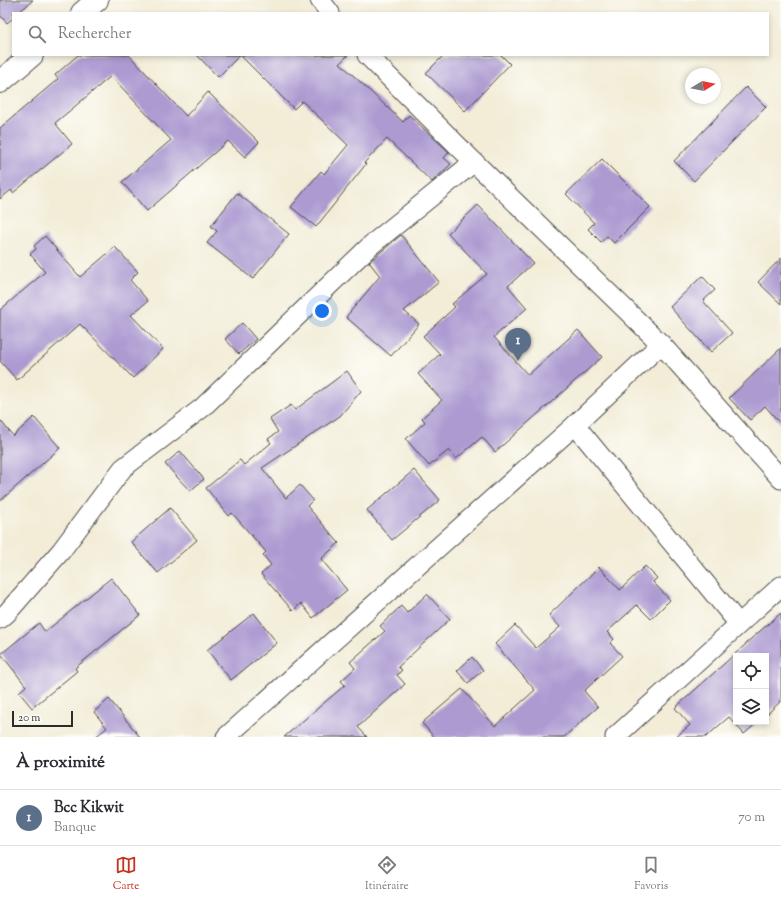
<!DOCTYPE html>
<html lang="fr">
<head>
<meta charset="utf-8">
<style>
	:root { --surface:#fff; --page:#f2f2f3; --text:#2b2b33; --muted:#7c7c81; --line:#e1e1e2; --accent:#c8321e }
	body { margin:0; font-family:"Sorts Mill Goudy",serif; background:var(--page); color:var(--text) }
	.controls { position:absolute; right:12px; bottom:12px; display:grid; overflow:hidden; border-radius:0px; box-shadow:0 2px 6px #0003 }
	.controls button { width:36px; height:36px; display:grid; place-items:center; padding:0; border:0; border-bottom:1px solid var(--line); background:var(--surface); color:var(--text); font:20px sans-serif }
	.compass { position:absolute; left:685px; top:68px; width:36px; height:36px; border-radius:50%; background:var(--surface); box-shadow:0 2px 6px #0003; rotate:80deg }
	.scale { position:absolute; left:12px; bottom:10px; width:61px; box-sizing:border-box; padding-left:4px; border:2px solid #2b2b2b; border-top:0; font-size:11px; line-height:14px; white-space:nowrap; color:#2b2b2b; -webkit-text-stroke:3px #fdfcf7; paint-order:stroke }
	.you { position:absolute; left:322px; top:311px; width:14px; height:14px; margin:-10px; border:3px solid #fff; border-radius:50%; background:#1a73e8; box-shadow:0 0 0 6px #1a73e833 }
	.badge { display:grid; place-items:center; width:26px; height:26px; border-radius:50%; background:var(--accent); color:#fff; font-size:13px; font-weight:700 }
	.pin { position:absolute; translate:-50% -33px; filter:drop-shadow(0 1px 2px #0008) }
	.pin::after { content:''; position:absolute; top:21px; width:14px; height:12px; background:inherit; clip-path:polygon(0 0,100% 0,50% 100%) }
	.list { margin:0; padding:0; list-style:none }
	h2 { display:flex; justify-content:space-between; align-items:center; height:52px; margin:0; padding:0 16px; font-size:17px }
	h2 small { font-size:13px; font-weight:400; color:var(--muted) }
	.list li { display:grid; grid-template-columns:26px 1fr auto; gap:12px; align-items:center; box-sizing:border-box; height:56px; padding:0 16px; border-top:1px solid var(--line) }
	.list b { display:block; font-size:15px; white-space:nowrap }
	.list p { margin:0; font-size:13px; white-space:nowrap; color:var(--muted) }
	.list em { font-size:13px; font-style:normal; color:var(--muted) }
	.icon { flex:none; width:22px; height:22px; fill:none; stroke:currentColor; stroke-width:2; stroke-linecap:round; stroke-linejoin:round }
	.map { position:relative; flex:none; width:781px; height:737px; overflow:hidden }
	.search { position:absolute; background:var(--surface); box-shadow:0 2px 6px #0003; left:12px; right:12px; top:12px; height:44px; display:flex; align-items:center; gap:10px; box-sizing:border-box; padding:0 14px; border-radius:0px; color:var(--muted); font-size:15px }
	.sheet { height:108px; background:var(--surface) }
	nav { display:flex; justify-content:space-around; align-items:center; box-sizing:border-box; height:56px; border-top:1px solid var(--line); background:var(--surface); font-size:11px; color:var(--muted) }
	nav a { display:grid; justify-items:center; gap:2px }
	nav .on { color:var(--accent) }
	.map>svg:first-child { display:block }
	.building { fill:#ac9ad1 }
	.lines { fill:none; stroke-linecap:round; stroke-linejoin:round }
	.minor-casing { stroke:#494845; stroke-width:21 }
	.highway-casing { stroke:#494845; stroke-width:24 }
	.minor { stroke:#fff; stroke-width:19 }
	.highway { stroke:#fff; stroke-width:22 }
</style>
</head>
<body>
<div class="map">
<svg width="781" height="737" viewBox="0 0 781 737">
	<rect width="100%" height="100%" fill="#fdfcf7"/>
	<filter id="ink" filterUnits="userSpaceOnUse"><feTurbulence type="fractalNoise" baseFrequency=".025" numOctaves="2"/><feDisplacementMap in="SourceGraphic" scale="8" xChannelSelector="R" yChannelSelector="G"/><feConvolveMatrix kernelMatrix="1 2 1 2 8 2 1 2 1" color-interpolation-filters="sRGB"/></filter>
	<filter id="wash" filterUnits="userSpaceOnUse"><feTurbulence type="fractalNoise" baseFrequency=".012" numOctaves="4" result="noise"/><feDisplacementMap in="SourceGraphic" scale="16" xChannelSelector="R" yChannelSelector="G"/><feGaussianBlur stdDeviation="0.9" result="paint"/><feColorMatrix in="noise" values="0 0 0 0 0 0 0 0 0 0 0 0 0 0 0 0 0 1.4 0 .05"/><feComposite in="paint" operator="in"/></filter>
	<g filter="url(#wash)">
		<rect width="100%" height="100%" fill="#f3edd8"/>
		<g id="blocks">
			<g class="building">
				<path d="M 0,0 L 33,0 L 18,13 L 13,13 L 13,18 L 7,23 L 0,15 Z"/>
				<path d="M 78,55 L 129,55 L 186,116 L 208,92 L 259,142 L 245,157 L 228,141 L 147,211 L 122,182 L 171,140 L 111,76 L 55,123 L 72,144 L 13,193 L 11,190 L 0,199 L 0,128 L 58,79 L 55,75 Z"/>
				<path d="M 197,55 L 240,55 L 218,77 Z"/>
				<path d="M 240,55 L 348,55 L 340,63 L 403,122 L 409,115 L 449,152 L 444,158 L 451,164 L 432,182 L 387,139 L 364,163 L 366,164 L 316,227 L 291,207 L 321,171 L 324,174 L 348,145 L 302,101 L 294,109 Z"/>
				<path d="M 444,55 L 501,55 L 510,64 L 465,111 L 426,73 Z"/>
				<path d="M 746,87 L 766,107 L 694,181 L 674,161 Z"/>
				<path d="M 602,159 L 650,207 L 614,243 L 607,236 L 601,242 L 588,229 L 594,223 L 566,194 Z"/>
				<path d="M 237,193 L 289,234 L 253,279 L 207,243 L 217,231 L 211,226 Z"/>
				<path d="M 478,205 L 533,263 L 508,286 L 527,308 L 494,337 L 528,375 L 578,330 L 602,357 L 495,452 L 482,437 L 456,459 L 449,450 L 429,466 L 406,439 L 425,422 L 422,418 L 442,400 L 418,374 L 440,354 L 423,336 L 455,307 L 452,304 L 487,274 L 448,233 Z"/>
				<path d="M 401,235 L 439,282 L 404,311 L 419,324 L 391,356 L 346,317 L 380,276 L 369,262 Z"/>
				<path d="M 45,236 L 80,277 L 115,247 L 138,272 L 130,280 L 148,301 L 131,315 L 163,349 L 133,378 L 80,324 L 17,380 L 0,361 L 0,310 L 45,272 L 30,254 L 36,249 L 34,246 Z"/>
				<path d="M 781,258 L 781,304 L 758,282 Z"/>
				<path d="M 702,276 L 715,290 L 703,301 L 732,333 L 711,352 L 670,307 Z"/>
				<path d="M 242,323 L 256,339 L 239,354 L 225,339 Z"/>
				<path d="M 781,348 L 781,424 L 765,406 L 750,420 L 729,398 Z"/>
				<path d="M 347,371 L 361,391 L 340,416 L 262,468 L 286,498 L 300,485 L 313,500 L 307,506 L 339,543 L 321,559 L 347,590 L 313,618 L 301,603 L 293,611 L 261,574 L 271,565 L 263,555 L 266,552 L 232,513 L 229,516 L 206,488 L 240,460 L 244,465 L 271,443 L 268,439 L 278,432 L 270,419 L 291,405 L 295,410 Z"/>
				<path d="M 34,417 L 60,448 L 0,501 L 0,420 L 13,436 Z"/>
				<path d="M 180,451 L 204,479 L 190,491 L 165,464 Z"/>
				<path d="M 414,470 L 440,500 L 392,540 L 367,510 Z"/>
				<path d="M 170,508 L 197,540 L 158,573 L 131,542 Z"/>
				<path d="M 645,566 L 657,578 L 653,582 L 670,600 L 651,619 L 637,605 L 607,632 L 614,639 L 610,643 L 622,656 L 584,691 L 598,707 L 564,737 L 434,737 L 422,723 L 462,689 L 495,726 L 535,690 L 495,644 L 515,625 L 536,648 L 560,627 L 549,615 L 599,567 L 620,590 Z"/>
				<path d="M 111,578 L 140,615 L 75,668 L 77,671 L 32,708 L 19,692 L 26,686 L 1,654 L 39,623 L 45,632 Z"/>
				<path d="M 427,594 L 450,619 L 398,667 L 402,670 L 397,675 L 405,684 L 358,727 L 367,737 L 284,737 L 345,685 L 341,681 L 355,668 L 350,662 L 385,631 L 380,626 L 401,606 L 407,613 Z"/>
				<path d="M 254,613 L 277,643 L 231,680 L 207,650 Z"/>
				<path d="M 781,613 L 781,701 L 766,715 L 766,656 L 736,656 L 736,722 L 758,722 L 744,734 L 729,717 L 706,737 L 676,737 L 690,725 L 675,708 L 746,644 L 745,644 Z"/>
				<path d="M 472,657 L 483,670 L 468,683 L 457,671 Z"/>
				<path d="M 109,699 L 140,737 L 95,737 L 107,728 L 94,712 Z"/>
			</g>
		</g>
	</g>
	<g filter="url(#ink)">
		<use href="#blocks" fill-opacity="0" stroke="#494845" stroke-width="1"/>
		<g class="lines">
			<defs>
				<g id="minor">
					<path d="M 320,0 L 330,13"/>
					<path d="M 367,55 L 474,162 L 661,344 L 781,479"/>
					<path d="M 575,425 L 739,624"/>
					<path d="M 0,619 L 6,614 L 61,551 L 123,468 L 202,408 L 371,245 L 474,162"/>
					<path d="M 226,737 L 575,425 L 661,344"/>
					<path d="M 615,737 L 781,586"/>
				</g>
				<g id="highway">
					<path d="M 82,13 L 97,0"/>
					<path d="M 0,82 L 32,55"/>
				</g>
			</defs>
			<use href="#minor" class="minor-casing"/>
			<use href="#highway" class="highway-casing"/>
			<use href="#minor" class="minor"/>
			<use href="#highway" class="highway"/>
		</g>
	</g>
</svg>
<div class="controls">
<button><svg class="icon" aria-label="locate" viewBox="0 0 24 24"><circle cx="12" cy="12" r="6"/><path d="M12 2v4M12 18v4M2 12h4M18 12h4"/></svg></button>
<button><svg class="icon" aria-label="layers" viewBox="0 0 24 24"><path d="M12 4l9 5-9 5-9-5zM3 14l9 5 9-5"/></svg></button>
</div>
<svg class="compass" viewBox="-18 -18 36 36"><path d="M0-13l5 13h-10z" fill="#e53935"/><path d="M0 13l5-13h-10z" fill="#7c7c81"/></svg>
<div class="scale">20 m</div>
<div class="you"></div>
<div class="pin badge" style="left:518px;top:361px;background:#5c6f8a">1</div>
<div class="search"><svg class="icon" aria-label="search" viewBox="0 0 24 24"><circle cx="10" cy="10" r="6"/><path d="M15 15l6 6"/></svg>Rechercher</div>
</div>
<section class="sheet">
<h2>À proximité<small></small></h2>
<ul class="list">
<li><span class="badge" style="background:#5c6f8a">1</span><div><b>Bcc Kikwit</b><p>Banque</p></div><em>70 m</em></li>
</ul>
</section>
<nav>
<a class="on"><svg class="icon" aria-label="map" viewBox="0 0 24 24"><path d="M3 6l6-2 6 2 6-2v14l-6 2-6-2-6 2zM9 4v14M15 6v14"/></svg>Carte</a>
<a><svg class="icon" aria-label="directions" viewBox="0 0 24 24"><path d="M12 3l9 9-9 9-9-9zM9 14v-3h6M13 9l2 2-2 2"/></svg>Itinéraire</a>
<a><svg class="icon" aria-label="saved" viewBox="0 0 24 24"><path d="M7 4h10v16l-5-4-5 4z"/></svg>Favoris</a>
</nav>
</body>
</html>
